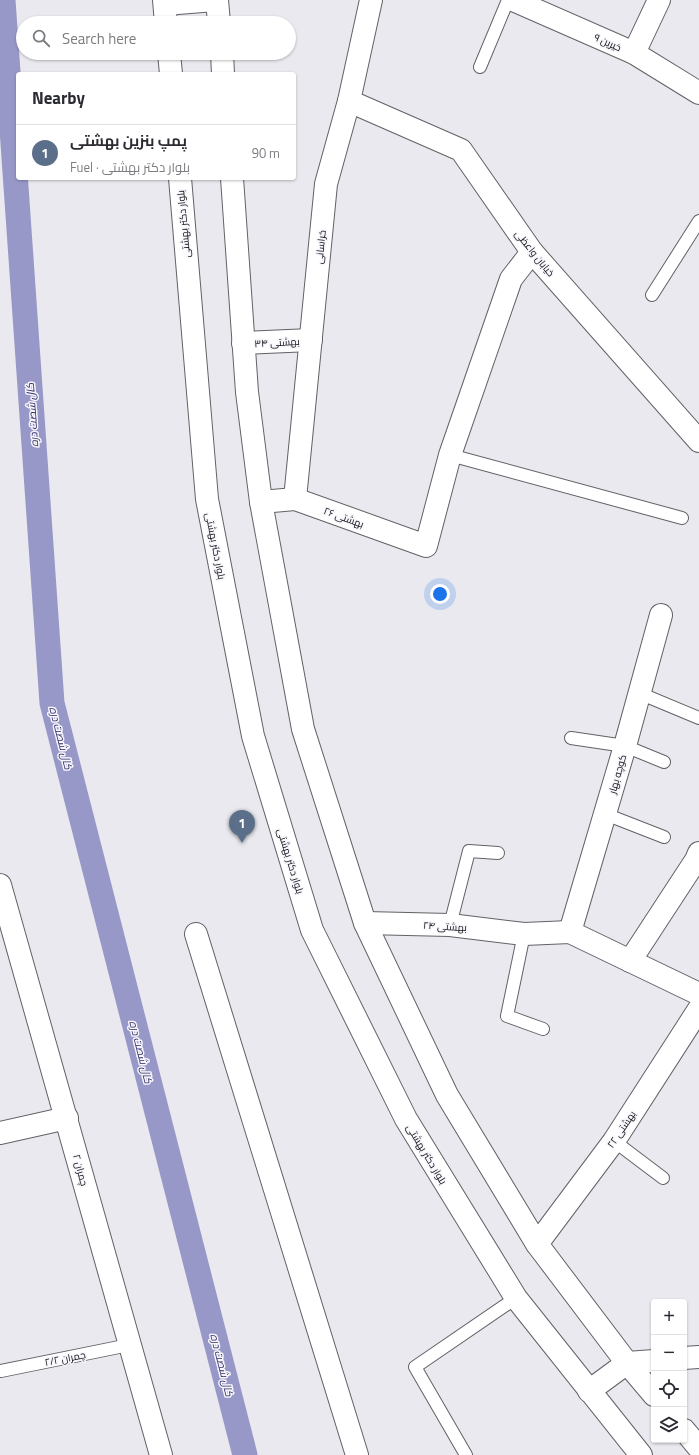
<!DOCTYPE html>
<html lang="en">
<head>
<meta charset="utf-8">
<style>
	:root { --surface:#fff; --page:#f2f2f3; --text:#2b2b33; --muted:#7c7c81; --line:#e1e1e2; --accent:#0f766e }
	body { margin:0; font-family:"Titillium Web",Cairo,sans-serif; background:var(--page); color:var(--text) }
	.controls { position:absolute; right:12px; bottom:12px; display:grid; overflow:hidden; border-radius:4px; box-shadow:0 1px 3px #0004 }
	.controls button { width:36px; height:36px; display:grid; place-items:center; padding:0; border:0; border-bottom:1px solid var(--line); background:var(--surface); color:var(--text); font:20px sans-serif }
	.you { position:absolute; left:440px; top:594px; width:14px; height:14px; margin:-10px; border:3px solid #fff; border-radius:50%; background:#1a73e8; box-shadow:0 0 0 6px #1a73e833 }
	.badge { display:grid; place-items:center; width:26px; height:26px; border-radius:50%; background:var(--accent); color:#fff; font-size:13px; font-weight:700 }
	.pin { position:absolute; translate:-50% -33px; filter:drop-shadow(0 1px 2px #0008) }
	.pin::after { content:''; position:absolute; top:21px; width:14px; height:12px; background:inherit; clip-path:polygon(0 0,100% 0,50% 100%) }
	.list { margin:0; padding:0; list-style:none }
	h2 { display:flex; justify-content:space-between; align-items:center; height:52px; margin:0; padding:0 16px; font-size:17px }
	h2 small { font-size:13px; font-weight:400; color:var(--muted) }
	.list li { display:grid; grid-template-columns:26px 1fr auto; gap:12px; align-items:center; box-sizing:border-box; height:56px; padding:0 16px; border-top:1px solid var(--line) }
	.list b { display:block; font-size:15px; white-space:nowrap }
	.list p { margin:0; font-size:13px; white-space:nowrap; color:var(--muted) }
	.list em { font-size:13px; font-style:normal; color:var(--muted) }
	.icon { flex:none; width:22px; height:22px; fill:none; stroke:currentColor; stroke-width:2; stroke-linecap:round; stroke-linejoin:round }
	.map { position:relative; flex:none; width:699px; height:1455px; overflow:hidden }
	.search { position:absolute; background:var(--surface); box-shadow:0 1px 3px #0004; left:16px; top:16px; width:280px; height:44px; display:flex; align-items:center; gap:10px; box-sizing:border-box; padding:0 14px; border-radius:22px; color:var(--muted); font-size:15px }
	.panel { position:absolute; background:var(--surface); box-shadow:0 1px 3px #0004; left:16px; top:72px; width:280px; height:108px; border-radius:4px }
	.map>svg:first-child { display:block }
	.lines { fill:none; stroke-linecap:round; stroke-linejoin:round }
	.canal { stroke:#9898c8; stroke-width:25 }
	.service-casing { stroke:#616266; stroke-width:14 }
	.minor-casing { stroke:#616266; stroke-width:24 }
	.tertiary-casing { stroke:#616266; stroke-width:24 }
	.secondary-casing { stroke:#616266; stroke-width:24 }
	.service { stroke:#fff; stroke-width:12 }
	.minor { stroke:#fff; stroke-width:22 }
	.tertiary { stroke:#fff; stroke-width:22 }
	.secondary { stroke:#fff; stroke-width:22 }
	.labels { text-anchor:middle; stroke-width:3; stroke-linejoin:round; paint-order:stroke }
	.street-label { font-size:10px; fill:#101012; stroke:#f6f6fc }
	.water-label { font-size:11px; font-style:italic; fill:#302964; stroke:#f6f6fc }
</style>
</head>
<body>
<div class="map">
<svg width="699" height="1455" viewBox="0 0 699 1455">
	<rect width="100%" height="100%" fill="#e9e9ef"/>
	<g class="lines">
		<path class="canal" d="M 3,0 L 52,703 L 245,1455"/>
		<defs>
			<g id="service">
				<path d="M 480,67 L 508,0"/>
				<path d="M 652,295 L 699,221"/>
				<path d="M 450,455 L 682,518"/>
				<path d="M 639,693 L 699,718"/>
				<path d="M 571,738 L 625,746 L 664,762"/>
				<path d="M 605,814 L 664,837"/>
				<path d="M 450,925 L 469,851 L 498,853"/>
				<path d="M 524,934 L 507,1016 L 543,1029"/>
				<path d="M 614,1141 L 663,1178"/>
				<path d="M 1,1371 L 129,1345"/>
				<path d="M 466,1455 L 415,1367 L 516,1298"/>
			</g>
			<g id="minor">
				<path d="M 513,0 L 634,53 L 699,93"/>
				<path d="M 634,53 L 659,0"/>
				<path d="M 349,101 L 461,150 L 532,252 L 699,441"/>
				<path d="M 243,343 L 311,340"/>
				<path d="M 295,499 L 326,184 L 349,101 L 371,0"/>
				<path d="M 261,502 L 295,499 L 426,546 L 450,455 L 511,279 L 532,252"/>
				<path d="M 0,885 L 161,1455"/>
				<path d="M 365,923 L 450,925 L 524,934 L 570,932 L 699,994"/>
				<path d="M 570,932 L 625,746 L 661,615"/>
				<path d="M 196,934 L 357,1455"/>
				<path d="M 630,961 L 696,860 L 699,853"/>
				<path d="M 0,1133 L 67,1118"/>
				<path d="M 537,1244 L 614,1141 L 699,1009"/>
			</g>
			<g id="tertiary">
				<path d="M 684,1358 L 699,1357"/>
				<path d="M 589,1391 L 627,1363 L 654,1361"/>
			</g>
			<g id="secondary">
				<path d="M 164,0 L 166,23"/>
				<path d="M 217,0 L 219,23"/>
				<path d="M 165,4 L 215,0"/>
				<path d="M 169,53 L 171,74"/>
				<path d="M 222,53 L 223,74"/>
				<path d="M 180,178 L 207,499 L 253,736 L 312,930 L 406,1119 L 516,1298 L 641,1455"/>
				<path d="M 232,178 L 247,392 L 261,502 L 303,729 L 365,923 L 447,1095 L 537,1244 L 627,1363 L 654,1395"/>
				<path d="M 684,1430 L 699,1448"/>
			</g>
		</defs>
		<use href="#service" class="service-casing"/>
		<use href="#minor" class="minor-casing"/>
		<use href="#tertiary" class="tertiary-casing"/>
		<use href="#secondary" class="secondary-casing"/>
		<use href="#service" class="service"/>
		<use href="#minor" class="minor"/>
		<use href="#tertiary" class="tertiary"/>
		<use href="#secondary" class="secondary"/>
	</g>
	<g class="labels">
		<g class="street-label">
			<text transform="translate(608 42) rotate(24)" y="4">خیرین ۹</text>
			<text transform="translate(183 224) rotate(-95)" y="4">بلوار دکتر بهشتی</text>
			<text transform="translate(320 247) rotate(-84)" y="4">خراسانی</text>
			<text transform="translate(535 253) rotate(51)" y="4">خیابان واعظی</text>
			<text transform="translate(277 342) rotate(-3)" y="4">بهشتی ۳۴</text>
			<text transform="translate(344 517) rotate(20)" y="4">بهشتی ۲۶</text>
			<text transform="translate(216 546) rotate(79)" y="4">بلوار دکتر بهشتی</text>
			<text transform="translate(617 774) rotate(-74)" y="4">کوچه بهار</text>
			<text transform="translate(291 861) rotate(73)" y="4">بلوار دکتر بهشتی</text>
			<text transform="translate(445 926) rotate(3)" y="4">بهشتی ۲۴</text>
			<text transform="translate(621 1129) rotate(-56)" y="4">بهشتی ۲۲</text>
			<text transform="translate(427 1154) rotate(59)" y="4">بلوار دکتر بهشتی</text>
			<text transform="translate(81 1170) rotate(75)" y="4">چمران ۲</text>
			<text transform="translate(65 1358) rotate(-11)" y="4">چمران ۲/۲</text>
		</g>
		<g class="water-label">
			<text transform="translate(32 415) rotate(-94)" y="4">کال شصت دره</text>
			<text transform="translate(61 738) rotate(76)" y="4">کال شصت دره</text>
			<text transform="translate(141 1052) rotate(76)" y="4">کال شصت دره</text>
			<text transform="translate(222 1365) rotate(76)" y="4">کال شصت دره</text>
		</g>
	</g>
</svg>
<div class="controls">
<button>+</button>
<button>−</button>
<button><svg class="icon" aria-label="locate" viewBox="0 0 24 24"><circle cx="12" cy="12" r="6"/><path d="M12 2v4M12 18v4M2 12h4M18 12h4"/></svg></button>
<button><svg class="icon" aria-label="layers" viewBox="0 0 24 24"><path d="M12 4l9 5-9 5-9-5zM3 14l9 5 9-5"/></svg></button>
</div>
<div class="you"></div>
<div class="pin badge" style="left:242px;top:843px;background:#5c6f8a">1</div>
<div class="search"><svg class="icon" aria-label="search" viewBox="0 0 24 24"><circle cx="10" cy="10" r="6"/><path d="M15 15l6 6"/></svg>Search here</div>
<section class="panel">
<h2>Nearby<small></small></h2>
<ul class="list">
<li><span class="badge" style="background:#5c6f8a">1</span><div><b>پمپ بنزین بهشتی</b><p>Fuel · بلوار دکتر بهشتی</p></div><em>90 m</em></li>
</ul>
</section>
</div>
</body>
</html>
